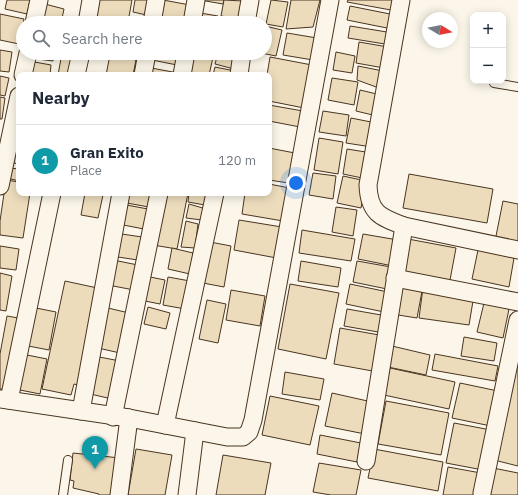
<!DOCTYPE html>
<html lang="en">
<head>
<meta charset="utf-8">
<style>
	:root { --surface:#fff; --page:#f6f6f7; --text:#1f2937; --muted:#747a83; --line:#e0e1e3; --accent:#d93025 }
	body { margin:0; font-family:"IBM Plex Sans",sans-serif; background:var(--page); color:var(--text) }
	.controls { position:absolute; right:12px; top:12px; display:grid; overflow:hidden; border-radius:8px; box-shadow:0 2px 10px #0003 }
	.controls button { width:36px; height:36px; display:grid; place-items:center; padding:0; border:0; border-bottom:1px solid var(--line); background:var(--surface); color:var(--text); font:20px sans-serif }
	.compass { position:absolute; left:422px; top:12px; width:36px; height:36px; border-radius:50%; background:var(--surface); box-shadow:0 2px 10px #0003; rotate:100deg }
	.you { position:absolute; left:296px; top:183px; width:14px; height:14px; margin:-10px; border:3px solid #fff; border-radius:50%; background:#1a73e8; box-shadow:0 0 0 6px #1a73e833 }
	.badge { display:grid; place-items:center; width:26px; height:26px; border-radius:50%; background:var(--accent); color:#fff; font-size:13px; font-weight:700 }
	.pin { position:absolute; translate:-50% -33px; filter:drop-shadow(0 1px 2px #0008) }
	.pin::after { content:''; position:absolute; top:21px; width:14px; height:12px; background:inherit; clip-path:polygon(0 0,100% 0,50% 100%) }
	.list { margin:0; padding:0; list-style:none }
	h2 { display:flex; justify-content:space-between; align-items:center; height:52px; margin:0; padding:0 16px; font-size:17px }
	h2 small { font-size:13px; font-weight:400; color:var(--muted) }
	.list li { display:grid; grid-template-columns:26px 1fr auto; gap:12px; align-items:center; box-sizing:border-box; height:72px; padding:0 16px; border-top:1px solid var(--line) }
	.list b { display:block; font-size:15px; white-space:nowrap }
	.list p { margin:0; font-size:13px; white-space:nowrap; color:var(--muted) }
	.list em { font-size:13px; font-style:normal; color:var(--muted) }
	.icon { flex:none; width:22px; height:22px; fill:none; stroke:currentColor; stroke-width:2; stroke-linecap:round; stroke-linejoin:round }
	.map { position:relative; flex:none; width:518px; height:495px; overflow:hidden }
	.search { position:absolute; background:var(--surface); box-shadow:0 2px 10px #0003; left:16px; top:16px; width:256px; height:44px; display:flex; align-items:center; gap:10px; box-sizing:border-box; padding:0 14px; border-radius:22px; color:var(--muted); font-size:15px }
	.panel { position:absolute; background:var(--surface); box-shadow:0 2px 10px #0003; left:16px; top:72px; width:256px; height:124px; border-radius:8px }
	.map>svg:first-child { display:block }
	.building { fill:#ecdcbc; stroke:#4a3520 }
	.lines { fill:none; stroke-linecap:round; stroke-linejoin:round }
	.lane-casing { stroke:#4a3520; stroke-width:10 }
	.street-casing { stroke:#4a3520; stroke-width:19 }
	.lane { stroke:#fbf6e9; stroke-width:8 }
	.street { stroke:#fbf6e9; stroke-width:17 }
</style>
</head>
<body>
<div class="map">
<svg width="518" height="495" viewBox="0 0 518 495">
	<rect width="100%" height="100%" fill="#fbf6e9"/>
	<g class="building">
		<path d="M 7,0 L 30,0 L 27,14 L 5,9 Z"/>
		<path d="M 94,0 L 132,0 L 128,22 L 92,16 Z"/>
		<path d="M 135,0 L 154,0 L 151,16 L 133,12 Z"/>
		<path d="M 163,0 L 190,5 L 187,23 L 155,18 Z"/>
		<path d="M 200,0 L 224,0 L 223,4 Z"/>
		<path d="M 224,0 L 243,1 L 239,19 L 221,16 Z"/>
		<path d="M 271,0 L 288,2 L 283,27 L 266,24 Z"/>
		<path d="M 291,0 L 320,0 L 313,27 L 286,29 Z"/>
		<path d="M 348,0 L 393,0 L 391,10 L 347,2 Z"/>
		<path d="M 41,3 L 64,9 L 61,23 L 36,23 Z"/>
		<path d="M 350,6 L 395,15 L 392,29 L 347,20 Z"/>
		<path d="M 200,13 L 218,16 L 217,23 L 197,23 Z"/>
		<path d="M 0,14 L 24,19 L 19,44 L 0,40 Z"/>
		<path d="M 92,19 L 114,23 L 92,23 Z"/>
		<path d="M 131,19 L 145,23 L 130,23 Z"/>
		<path d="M 265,26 L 282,30 L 276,56 L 261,53 L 265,53 Z"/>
		<path d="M 350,26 L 387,32 L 385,44 L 348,38 Z"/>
		<path d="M 287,33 L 317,38 L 313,60 L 283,55 Z"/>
		<path d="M 359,42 L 388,47 L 384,68 L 356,63 Z"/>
		<path d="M 0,50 L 12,52 L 9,72 L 0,71 Z"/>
		<path d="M 336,52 L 355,56 L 352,73 L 333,70 Z"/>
		<path d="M 31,53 L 55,53 L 53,61 L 30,58 Z"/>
		<path d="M 62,53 L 78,53 L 73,75 L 58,75 Z"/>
		<path d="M 148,53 L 179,53 L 177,65 L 147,59 Z"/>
		<path d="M 189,53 L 214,53 L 209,75 L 184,75 Z"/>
		<path d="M 218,53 L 238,53 L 234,69 L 215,64 Z"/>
		<path d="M 110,55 L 136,60 L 133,75 L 106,75 Z"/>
		<path d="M 270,57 L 312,65 L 304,108 L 269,101 L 269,75 L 267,75 Z"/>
		<path d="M 29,61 L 51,65 L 50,75 L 26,75 Z"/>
		<path d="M 358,66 L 383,71 L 379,88 L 357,80 Z"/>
		<path d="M 146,67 L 178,73 L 178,75 L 144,75 Z"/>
		<path d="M 215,67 L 235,71 L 235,75 L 213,75 Z"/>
		<path d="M 0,76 L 9,78 L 5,96 L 0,95 Z"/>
		<path d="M 332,78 L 358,82 L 354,105 L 328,100 Z"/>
		<path d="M 360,90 L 381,95 L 377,116 L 356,111 Z"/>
		<path d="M 0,97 L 5,98 L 2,119 L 0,119 Z"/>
		<path d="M 269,105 L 303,111 L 300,127 L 269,121 Z"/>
		<path d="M 323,111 L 349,115 L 346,136 L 319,132 Z"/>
		<path d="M 351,118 L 376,123 L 372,147 L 346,143 Z"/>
		<path d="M 319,138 L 343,142 L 338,174 L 314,170 Z"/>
		<path d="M 269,148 L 300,154 L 295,184 L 269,180 Z"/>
		<path d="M 347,149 L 372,153 L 367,179 L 343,174 Z"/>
		<path d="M 10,151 L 19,152 L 19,164 L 8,162 Z"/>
		<path d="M 9,168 L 19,169 L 19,181 L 7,178 Z"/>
		<path d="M 313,173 L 336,176 L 333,199 L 309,195 Z"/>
		<path d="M 409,174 L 493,189 L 487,223 L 403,208 Z"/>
		<path d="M 343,176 L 366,181 L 361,208 L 337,203 Z"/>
		<path d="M 6,180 L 19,182 L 19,193 L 30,193 L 23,238 L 0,235 L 0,221 Z"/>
		<path d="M 269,184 L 295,189 L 289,222 L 242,214 L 245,193 L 269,193 Z"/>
		<path d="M 85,193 L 103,195 L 98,218 L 81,215 Z"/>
		<path d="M 123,193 L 152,193 L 149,207 L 121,202 Z"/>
		<path d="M 162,193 L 188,193 L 177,249 L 153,245 Z"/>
		<path d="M 189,193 L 207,193 L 205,205 L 188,202 Z"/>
		<path d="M 503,201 L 518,204 L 518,245 L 495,241 Z"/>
		<path d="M 121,204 L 148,209 L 144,229 L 118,224 Z"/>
		<path d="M 189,204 L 206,209 L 202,220 L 186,218 Z"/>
		<path d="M 336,207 L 357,210 L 353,236 L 332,232 Z"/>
		<path d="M 239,220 L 288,228 L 282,259 L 234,250 Z"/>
		<path d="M 186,221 L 198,224 L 195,248 L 181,247 Z"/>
		<path d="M 302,230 L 355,239 L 351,261 L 299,253 Z"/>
		<path d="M 115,233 L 142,237 L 138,260 L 111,256 Z"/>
		<path d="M 363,234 L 398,240 L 393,266 L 358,259 Z"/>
		<path d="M 408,239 L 456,248 L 450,280 L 402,272 Z"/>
		<path d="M 210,242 L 231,246 L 224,287 L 203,283 Z"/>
		<path d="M 0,246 L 19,249 L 16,270 L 0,268 Z"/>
		<path d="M 172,248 L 193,253 L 190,274 L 168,269 Z"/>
		<path d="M 478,250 L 514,258 L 509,287 L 472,279 Z"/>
		<path d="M 113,260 L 138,265 L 134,290 L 108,285 Z"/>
		<path d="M 301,261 L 341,268 L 338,287 L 298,281 Z"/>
		<path d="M 357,261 L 391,267 L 387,289 L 353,282 Z"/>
		<path d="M 0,273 L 12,276 L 6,311 L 0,310 Z"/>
		<path d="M 145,276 L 165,280 L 160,304 L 140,300 Z"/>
		<path d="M 168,277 L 190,281 L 185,309 L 163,305 Z"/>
		<path d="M 65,281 L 102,289 L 82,386 L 74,384 L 71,395 L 42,389 Z"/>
		<path d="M 290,284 L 339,293 L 326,359 L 278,349 Z"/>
		<path d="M 350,284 L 388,292 L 384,312 L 346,304 Z"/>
		<path d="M 397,287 L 422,291 L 417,318 L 392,314 Z"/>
		<path d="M 423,288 L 474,295 L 469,325 L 419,318 Z"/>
		<path d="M 231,290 L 265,296 L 260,326 L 226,320 Z"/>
		<path d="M 207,300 L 226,304 L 218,343 L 199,339 Z"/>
		<path d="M 484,303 L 509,309 L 503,338 L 477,332 Z"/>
		<path d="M 31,307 L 56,312 L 49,350 L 23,345 Z"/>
		<path d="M 148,307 L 170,313 L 166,329 L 144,324 Z"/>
		<path d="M 108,308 L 129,313 L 120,353 L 98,348 Z"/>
		<path d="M 347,309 L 387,316 L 384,333 L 344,326 Z"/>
		<path d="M 7,316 L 24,319 L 10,391 L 0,389 L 0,354 Z"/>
		<path d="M 340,328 L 385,336 L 378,372 L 334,364 Z"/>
		<path d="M 464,337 L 497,343 L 494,361 L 461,356 Z"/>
		<path d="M 392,346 L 430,355 L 426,375 L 388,367 Z"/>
		<path d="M 22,354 L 47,359 L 40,394 L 15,389 Z"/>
		<path d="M 435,354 L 498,366 L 495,381 L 432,370 Z"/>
		<path d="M 94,356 L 120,361 L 112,399 L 86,393 Z"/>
		<path d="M 512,363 L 518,365 L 518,466 L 490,459 Z"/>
		<path d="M 390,368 L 455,382 L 449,409 L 384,395 Z"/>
		<path d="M 285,372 L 324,379 L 320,400 L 282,394 Z"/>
		<path d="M 460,383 L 498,391 L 491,426 L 452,418 Z"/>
		<path d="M 332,393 L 372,402 L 365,434 L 325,426 Z"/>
		<path d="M 270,396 L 319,406 L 310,445 L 262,435 Z"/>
		<path d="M 386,401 L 449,413 L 441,455 L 378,444 Z"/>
		<path d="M 454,423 L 491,430 L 483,470 L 446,463 Z"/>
		<path d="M 320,435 L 361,443 L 357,462 L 317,454 Z"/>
		<path d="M 136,449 L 172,455 L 165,495 L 128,495 Z"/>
		<path d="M 374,449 L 443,462 L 438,491 L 368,478 Z"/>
		<path d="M 73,453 L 120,458 L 112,495 L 99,495 L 99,494 L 73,488 L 74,481 L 70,480 Z"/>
		<path d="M 223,455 L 271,463 L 265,495 L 216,495 Z"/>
		<path d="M 319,463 L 361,470 L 356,495 L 331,495 L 313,492 Z"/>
		<path d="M 448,467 L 481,473 L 477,495 L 443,495 Z"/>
		<path d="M 493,468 L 518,473 L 518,495 L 487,495 Z"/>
	</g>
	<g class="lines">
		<defs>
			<g id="lane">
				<path d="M 494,83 L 518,87"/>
				<path d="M 63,495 L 68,460"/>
			</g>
			<g id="street">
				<path d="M 401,0 L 368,185 C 369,213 380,217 404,226 L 518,250"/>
				<path d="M 34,23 L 39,0"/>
				<path d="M 87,23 L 91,0"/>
				<path d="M 152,23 L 156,0"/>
				<path d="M 192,23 L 196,0"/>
				<path d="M 246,23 L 250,0"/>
				<path d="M 23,75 L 28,53"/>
				<path d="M 76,75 L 81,53"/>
				<path d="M 143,75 L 147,53"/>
				<path d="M 182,75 L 186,53"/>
				<path d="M 239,75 L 242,53"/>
				<path d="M 0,186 L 19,96"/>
				<path d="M 395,278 L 518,302"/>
				<path d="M 0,399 L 129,418 L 227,437 L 243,437 L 249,432 L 253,420 L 330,0"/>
				<path d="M 9,400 L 52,193"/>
				<path d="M 81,411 L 121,193"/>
				<path d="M 113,417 L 159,193"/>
				<path d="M 165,425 L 215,193"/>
				<path d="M 366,461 L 404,226"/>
				<path d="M 482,493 L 518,320"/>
				<path d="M 119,495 L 129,418"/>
				<path d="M 187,495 L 195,431"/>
			</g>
		</defs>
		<use href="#lane" class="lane-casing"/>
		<use href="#street" class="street-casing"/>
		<use href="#lane" class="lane"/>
		<use href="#street" class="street"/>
	</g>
</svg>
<div class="controls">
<button>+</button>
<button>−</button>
</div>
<svg class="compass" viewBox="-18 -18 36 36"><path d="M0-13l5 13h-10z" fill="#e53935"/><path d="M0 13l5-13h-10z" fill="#747a83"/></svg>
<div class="you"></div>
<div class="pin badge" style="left:95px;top:469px;background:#0f9aa8">1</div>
<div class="search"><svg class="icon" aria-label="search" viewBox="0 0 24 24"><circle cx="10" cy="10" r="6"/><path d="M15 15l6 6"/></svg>Search here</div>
<section class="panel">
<h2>Nearby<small></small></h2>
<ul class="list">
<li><span class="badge" style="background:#0f9aa8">1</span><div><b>Gran Exito</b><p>Place</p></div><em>120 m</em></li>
</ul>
</section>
</div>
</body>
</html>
